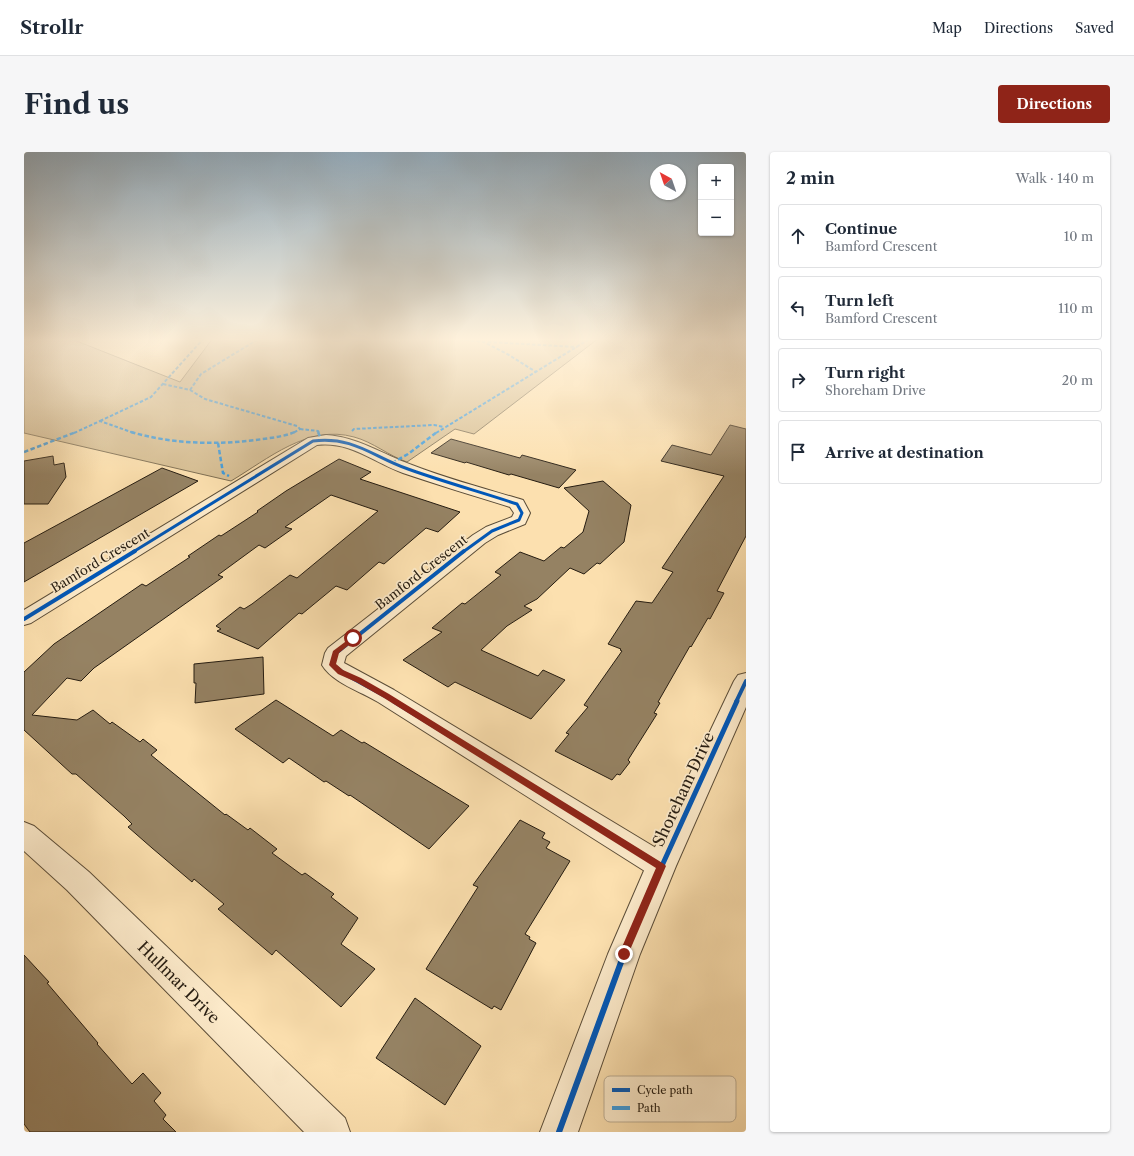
<!DOCTYPE html>
<html lang="en">
<head>
<meta charset="utf-8">
<style>
	:root { --surface:#fff; --page:#f6f6f7; --text:#1f2937; --muted:#747a83; --line:#e0e1e3; --accent:#8f2418 }
	body { margin:0; font-family:"Libre Caslon Text",serif; background:var(--page); color:var(--text) }
	.controls { position:absolute; right:12px; top:12px; display:grid; overflow:hidden; border-radius:4px; box-shadow:0 1px 3px #0004 }
	.controls button { width:36px; height:36px; display:grid; place-items:center; padding:0; border:0; border-bottom:1px solid var(--line); background:var(--surface); color:var(--text); font:20px sans-serif }
	.compass { position:absolute; left:626px; top:12px; width:36px; height:36px; border-radius:50%; background:var(--surface); box-shadow:0 1px 3px #0004; rotate:320deg }
	.stop { position:absolute; width:12px; height:12px; margin:-9px; border:3px solid #8f2418; border-radius:50%; background:#fff }
	.stop.end { background:#8f2418; border-color:#fff; box-shadow:0 1px 4px #0008 }
	.list { margin:0; padding:0; list-style:none }
	h2 { display:flex; justify-content:space-between; align-items:center; height:52px; margin:0; padding:0 16px; font-size:17px }
	h2 small { font-size:13px; font-weight:400; color:var(--muted) }
	.list li { display:grid; grid-template-columns:26px 1fr auto; gap:12px; align-items:center; box-sizing:border-box; height:64px; margin:0 8px 8px; padding:0 8px; border:1px solid var(--line); border-radius:4px }
	.list b { display:block; font-size:15px; white-space:nowrap }
	.list p { margin:0; font-size:13px; white-space:nowrap; color:var(--muted) }
	.list em { font-size:13px; font-style:normal; color:var(--muted) }
	.icon { flex:none; width:22px; height:22px; fill:none; stroke:currentColor; stroke-width:2; stroke-linecap:round; stroke-linejoin:round }
	.map { position:relative; flex:none; width:722px; height:980px; overflow:hidden; border-radius:4px }
	header { display:flex; align-items:center; gap:24px; box-sizing:border-box; height:56px; padding:0 20px; background:var(--surface); border-bottom:1px solid var(--line) }
	header strong { font-size:19px }
	nav { display:flex; gap:22px; margin-inline-start:auto; font-size:14px }
	.intro { display:flex; align-items:center; justify-content:space-between; box-sizing:border-box; height:96px; padding:0 24px }
	h1 { margin:0; font-size:28px }
	.button { padding:10px 18px; border-radius:4px; background:var(--accent); color:#fff; font-size:14px; font-weight:700 }
	main { display:flex; gap:24px; padding:0 24px }
	aside { flex:1; background:var(--surface); border-radius:4px; box-shadow:0 1px 3px #0004 }
	.map>svg:first-child { display:block }
	.green { fill:#d7bf94; stroke:#7e6e52 }
	.building { fill:#958263; stroke:#251c11 }
	.lines { fill:none; stroke-linecap:round; stroke-linejoin:round }
	.minor-casing { stroke:#5b4d38; stroke-width:2 }
	.tertiary-casing { stroke:#5b4d38; stroke-width:2 }
	.minor { fill:#fdebcb; fill-rule:evenodd }
	.tertiary { fill:#fdebcb; fill-rule:evenodd }
	.quiet-far1 { stroke:#3c9bde; stroke-width:2; stroke-dasharray:3.5 2; stroke-linecap:butt }
	.quiet { stroke:#3c9bde; stroke-width:2.5; stroke-dasharray:4.5 2.5; stroke-linecap:butt }
	.cycleway-far3-casing { stroke:#fdebcb; stroke-width:5 }
	.cycleway-far2-casing { stroke:#fdebcb; stroke-width:6 }
	.cycleway-far1-casing { stroke:#fdebcb; stroke-width:8 }
	.cycleway-casing { stroke:#fdebcb; stroke-width:8 }
	.cycleway-far3 { stroke:#0057b8; stroke-width:3 }
	.cycleway-far2 { stroke:#0057b8; stroke-width:4 }
	.cycleway-far1 { stroke:#0057b8; stroke-width:5 }
	.cycleway { stroke:#0057b8; stroke-width:6 }
	.route { fill:#8f2418 }
	.labels { text-anchor:middle; stroke-width:3.5; stroke-linejoin:round; paint-order:stroke }
	.street-label { font-size:13px; fill:#251c11; stroke:#fdebcb }
	.near-street-label { font-size:16px; fill:#251c11; stroke:#fdebcb }
	.key { fill:#fdebcb; stroke:#bcad93; stroke-width:1 }
	.key-label { font-size:11px; fill:#251c11 }
</style>
</head>
<body>
<header>
<strong>Strollr</strong>
<nav><a>Map</a><a>Directions</a><a>Saved</a></nav>
</header>
<div class="intro"><h1>Find us</h1><a class="button">Directions</a></div>
<main>
<div class="map">
<svg width="722" height="980" viewBox="0 0 722 980">
	<rect width="100%" height="100%" fill="#fce0af"/>
	<filter id="stains"><feTurbulence type="fractalNoise" baseFrequency=".005" numOctaves="4"/><feColorMatrix values="0 0 0 0 .2 0 0 0 0 .09 0 0 0 0 .02 0 0 0 .5 -.17"/></filter>
	<radialGradient id="worn" r=".72"><stop offset=".6" stop-color="#630" stop-opacity="0"/><stop offset="1" stop-color="#630" stop-opacity=".3"/></radialGradient>
	<path class="green" d="M 0,186 L 45,186 L 156,230 L 189,186 L 575,186 L 450,282 L 431,277 L 383,310 C 365,304 349,290 330,285 C 284,272 244,307 207,329 L 0,281 Z"/>
	<g class="building">
		<path d="M 706,273 L 722,277 L 722,384 L 693,439 L 700,441 L 686,467 L 684,466 L 667,495 L 666,494 L 634,550 L 636,551 L 630,561 L 633,562 L 604,608 L 606,610 L 596,623 L 593,622 L 588,628 L 531,599 L 545,582 L 542,581 L 564,555 L 560,553 L 598,499 L 596,498 L 597,497 L 584,492 L 612,449 L 628,451 L 649,420 L 638,416 L 700,324 L 637,309 L 648,293 L 687,303 Z"/>
		<path d="M 427,287 L 496,306 L 498,303 L 552,318 L 535,336 L 487,322 L 485,323 L 442,310 L 441,311 L 407,301 Z"/>
		<path d="M 29,304 L 30,313 L 40,311 L 42,325 L 24,352 L 0,352 L 0,309 Z"/>
		<path d="M 315,307 L 347,320 L 336,327 L 436,360 L 414,380 L 402,376 L 360,412 L 355,410 L 323,438 L 312,434 L 278,462 L 275,461 L 234,497 L 193,479 L 197,477 L 192,474 L 216,455 L 220,457 L 228,452 L 266,423 L 273,426 L 354,359 L 307,343 L 261,375 L 268,377 L 241,396 L 235,393 L 194,423 L 199,425 L 90,502 L 70,516 L 57,529 L 43,526 L 8,563 L 53,568 L 69,558 L 86,572 L 88,570 L 116,590 L 119,587 L 133,598 L 127,603 L 149,621 L 201,663 L 202,662 L 224,678 L 226,676 L 253,697 L 248,701 L 278,723 L 281,721 L 310,742 L 307,745 L 334,766 L 317,792 L 351,817 L 317,855 L 252,798 L 248,803 L 194,757 L 200,752 L 170,727 L 168,730 L 128,696 L 104,675 L 108,672 L 100,664 L 52,622 L 48,622 L 0,578 L 0,520 L 30,492 L 118,432 L 122,434 L 166,405 L 164,404 L 195,383 L 197,384 L 234,360 L 233,359 L 262,339 Z"/>
		<path d="M 138,316 L 174,329 L 0,430 L 0,391 Z"/>
		<path d="M 579,329 L 607,353 L 600,390 L 576,412 L 573,411 L 560,422 L 546,416 L 513,447 L 500,454 L 508,458 L 483,474 L 457,498 L 514,524 L 519,518 L 541,528 L 507,567 L 431,530 L 424,535 L 379,508 L 418,480 L 408,476 L 438,451 L 441,452 L 477,423 L 471,420 L 496,400 L 520,409 L 537,395 L 540,396 L 559,380 L 565,359 L 540,336 Z"/>
		<path d="M 239,505 L 240,542 L 171,551 L 172,531 L 170,531 L 170,512 Z"/>
		<path d="M 252,548 L 309,584 L 317,578 L 338,591 L 340,590 L 445,654 L 405,697 L 326,643 L 325,644 L 302,629 L 300,630 L 265,606 L 259,611 L 211,577 Z"/>
		<path d="M 496,668 L 521,681 L 518,686 L 526,690 L 522,696 L 546,709 L 501,782 L 506,785 L 505,787 L 512,791 L 477,858 L 470,854 L 468,857 L 402,817 L 454,735 L 449,733 Z"/>
		<path d="M 0,803 L 25,830 L 23,831 L 74,891 L 73,892 L 108,932 L 119,921 L 137,941 L 130,949 L 142,963 L 139,967 L 152,980 L 6,980 L 0,972 Z"/>
		<path d="M 391,846 L 457,894 L 421,953 L 352,906 Z"/>
	</g>
	<g class="lines">
		<defs>
			<path id="minor" d="M 302,283 C 334,285 358,302 388,313 C 424,327 462,337 499,348 L 506,361 L 501,372 L 474,383 L 461,391 L 322,504 L 320,511 L 370,538 L 647,705 L 651,714 L 647,723 L 637,726 L 627,723 L 354,550 C 336,539 309,531 298,513 L 301,501 L 304,496 L 449,383 L 462,375 L 488,365 L 490,361 L 486,355 C 451,344 414,333 379,321 C 349,310 326,289 293,293 L 7,471 L 0,473 L 0,458 L 284,286 Z"/>
			<g id="tertiary">
				<path d="M 722,521 L 722,555 L 652,714 L 616,802 L 554,980 L 516,980 L 584,802 L 622,714 L 710,529 L 714,523 Z"/>
				<path d="M 0,670 L 10,674 L 65,720 L 321,966 L 326,980 L 280,980 L 43,738 L 0,699 Z"/>
			</g>
		</defs>
		<use href="#minor" class="minor-casing"/>
		<use href="#tertiary" class="tertiary-casing"/>
		<use href="#minor" class="minor"/>
		<use href="#tertiary" class="tertiary"/>
		<g class="quiet-far1">
			<path d="M 425,186 L 460,190 L 485,203 L 512,220"/>
			<path d="M 464,190 L 553,195"/>
			<path d="M 139,232 L 166,238 L 181,247 L 273,274 L 276,277 L 269,281"/>
			<path d="M 166,238 L 177,222 L 236,186"/>
			<path d="M 76,269 L 127,245 L 180,186"/>
			<path d="M 276,277 L 294,279 L 295,281"/>
			<path d="M 328,279 L 330,277 L 410,273 L 420,275"/>
			<path d="M 50,281 L 76,269 L 110,281"/>
			<path d="M 412,281 L 567,186"/>
		</g>
		<g class="quiet">
			<path d="M 107,280 C 148,292 190,293 232,288 C 245,286 259,285 271,280"/>
			<path d="M 294,280 L 297,287"/>
			<path d="M 194,291 L 199,321 L 205,324"/>
			<path d="M 0,300 L 52,280"/>
			<path d="M 368,311 L 384,302 L 413,280"/>
		</g>
		<defs>
			<path id="cycleway-far3" d="M 109,400 L 289,289 C 330,284 349,305 384,317 C 420,330 457,340 493,352 L 498,361 L 495,368 L 468,379 L 439,400"/>
			<g id="cycleway-far2">
				<path d="M 0,467 L 111,399"/>
				<path d="M 372,550 L 321,522 L 309,513 L 312,501 L 440,399"/>
				<path d="M 712,550 L 722,529"/>
			</g>
			<g id="cycleway-far1">
				<path d="M 370,549 L 637,714"/>
				<path d="M 626,740 L 713,549"/>
			</g>
			<path id="cycleway" d="M 535,980 L 600,802 L 626,739"/>
		</defs>
		<use href="#cycleway-far3" class="cycleway-far3-casing"/>
		<use href="#cycleway-far2" class="cycleway-far2-casing"/>
		<use href="#cycleway-far1" class="cycleway-far1-casing"/>
		<use href="#cycleway" class="cycleway-casing"/>
		<use href="#cycleway-far3" class="cycleway-far3"/>
		<use href="#cycleway-far2" class="cycleway-far2"/>
		<use href="#cycleway-far1" class="cycleway-far1"/>
		<use href="#cycleway" class="cycleway"/>
	</g>
	<linearGradient id="sky" x2="0" y2="1"><stop stop-color="#93abbc"/><stop offset="0.58" stop-color="#fef1db"/><stop offset="1" stop-color="#fef1db" stop-opacity="0"/></linearGradient>
	<rect width="722" height="323" fill="url(#sky)"/>
	<path class="route" d="M 329,484 L 332,486 L 331,488 L 315,501 L 312,512 L 319,518 L 337,526 L 365,542 L 640,712 L 642,714 L 603,805 L 600,806 L 597,805 L 595,802 L 632,716 L 360,546 L 332,530 L 314,522 L 305,513 L 309,499 Z"/>
	<g class="labels">
		<g class="street-label">
			<text transform="translate(76 408) rotate(-31)" y="5">Bamford Crescent</text>
			<text transform="translate(397 420) rotate(-38)" y="5">Bamford Crescent</text>
		</g>
		<g class="near-street-label">
			<text transform="translate(659 637) rotate(-65)" y="6">Shoreham Drive</text>
			<text transform="translate(155 830) rotate(45)" y="6">Hullmar Drive</text>
		</g>
	</g>
	<rect x="580" y="924" width="132" height="46" rx="6" class="key"/>
	<rect x="588" y="936" width="18" height="4" fill="#0057b8"/>
	<rect x="588" y="954" width="18" height="4" fill="#3c9bde"/>
	<g class="key-label">
		<text x="613" y="942">Cycle path</text>
		<text x="613" y="960">Path</text>
	</g>
	<rect width="100%" height="100%" filter="url(#stains)"/>
	<rect width="100%" height="100%" fill="url(#worn)"/>
</svg>
<div class="controls">
<button>+</button>
<button>−</button>
</div>
<svg class="compass" viewBox="-18 -18 36 36"><path d="M0-13l5 13h-10z" fill="#e53935"/><path d="M0 13l5-13h-10z" fill="#747a83"/></svg>
<div class="stop" style="left:329px;top:486px"></div>
<div class="stop end" style="left:600px;top:802px"></div>
</div>
<aside>
<h2>2 min<small>Walk · 140 m</small></h2>
<ul class="list">
<li><svg class="icon" aria-label="ahead" viewBox="0 0 24 24"><path d="M12 20V5M6 11l6-6 6 6"/></svg><div><b>Continue</b><p>Bamford Crescent</p></div><em>10 m</em></li>
<li><svg class="icon" aria-label="left" viewBox="0 0 24 24"><path d="M17 20v-9H6M10 6l-5 5 5 5"/></svg><div><b>Turn left</b><p>Bamford Crescent</p></div><em>110 m</em></li>
<li><svg class="icon" aria-label="right" viewBox="0 0 24 24"><path d="M7 20v-9h11M14 6l5 5-5 5"/></svg><div><b>Turn right</b><p>Shoreham Drive</p></div><em>20 m</em></li>
<li><svg class="icon" aria-label="arrive" viewBox="0 0 24 24"><path d="M6 21V4h12l-3 4 3 4H6"/></svg><div><b>Arrive at destination</b></div></li>
</ul>
</aside>
</main>
</body>
</html>
